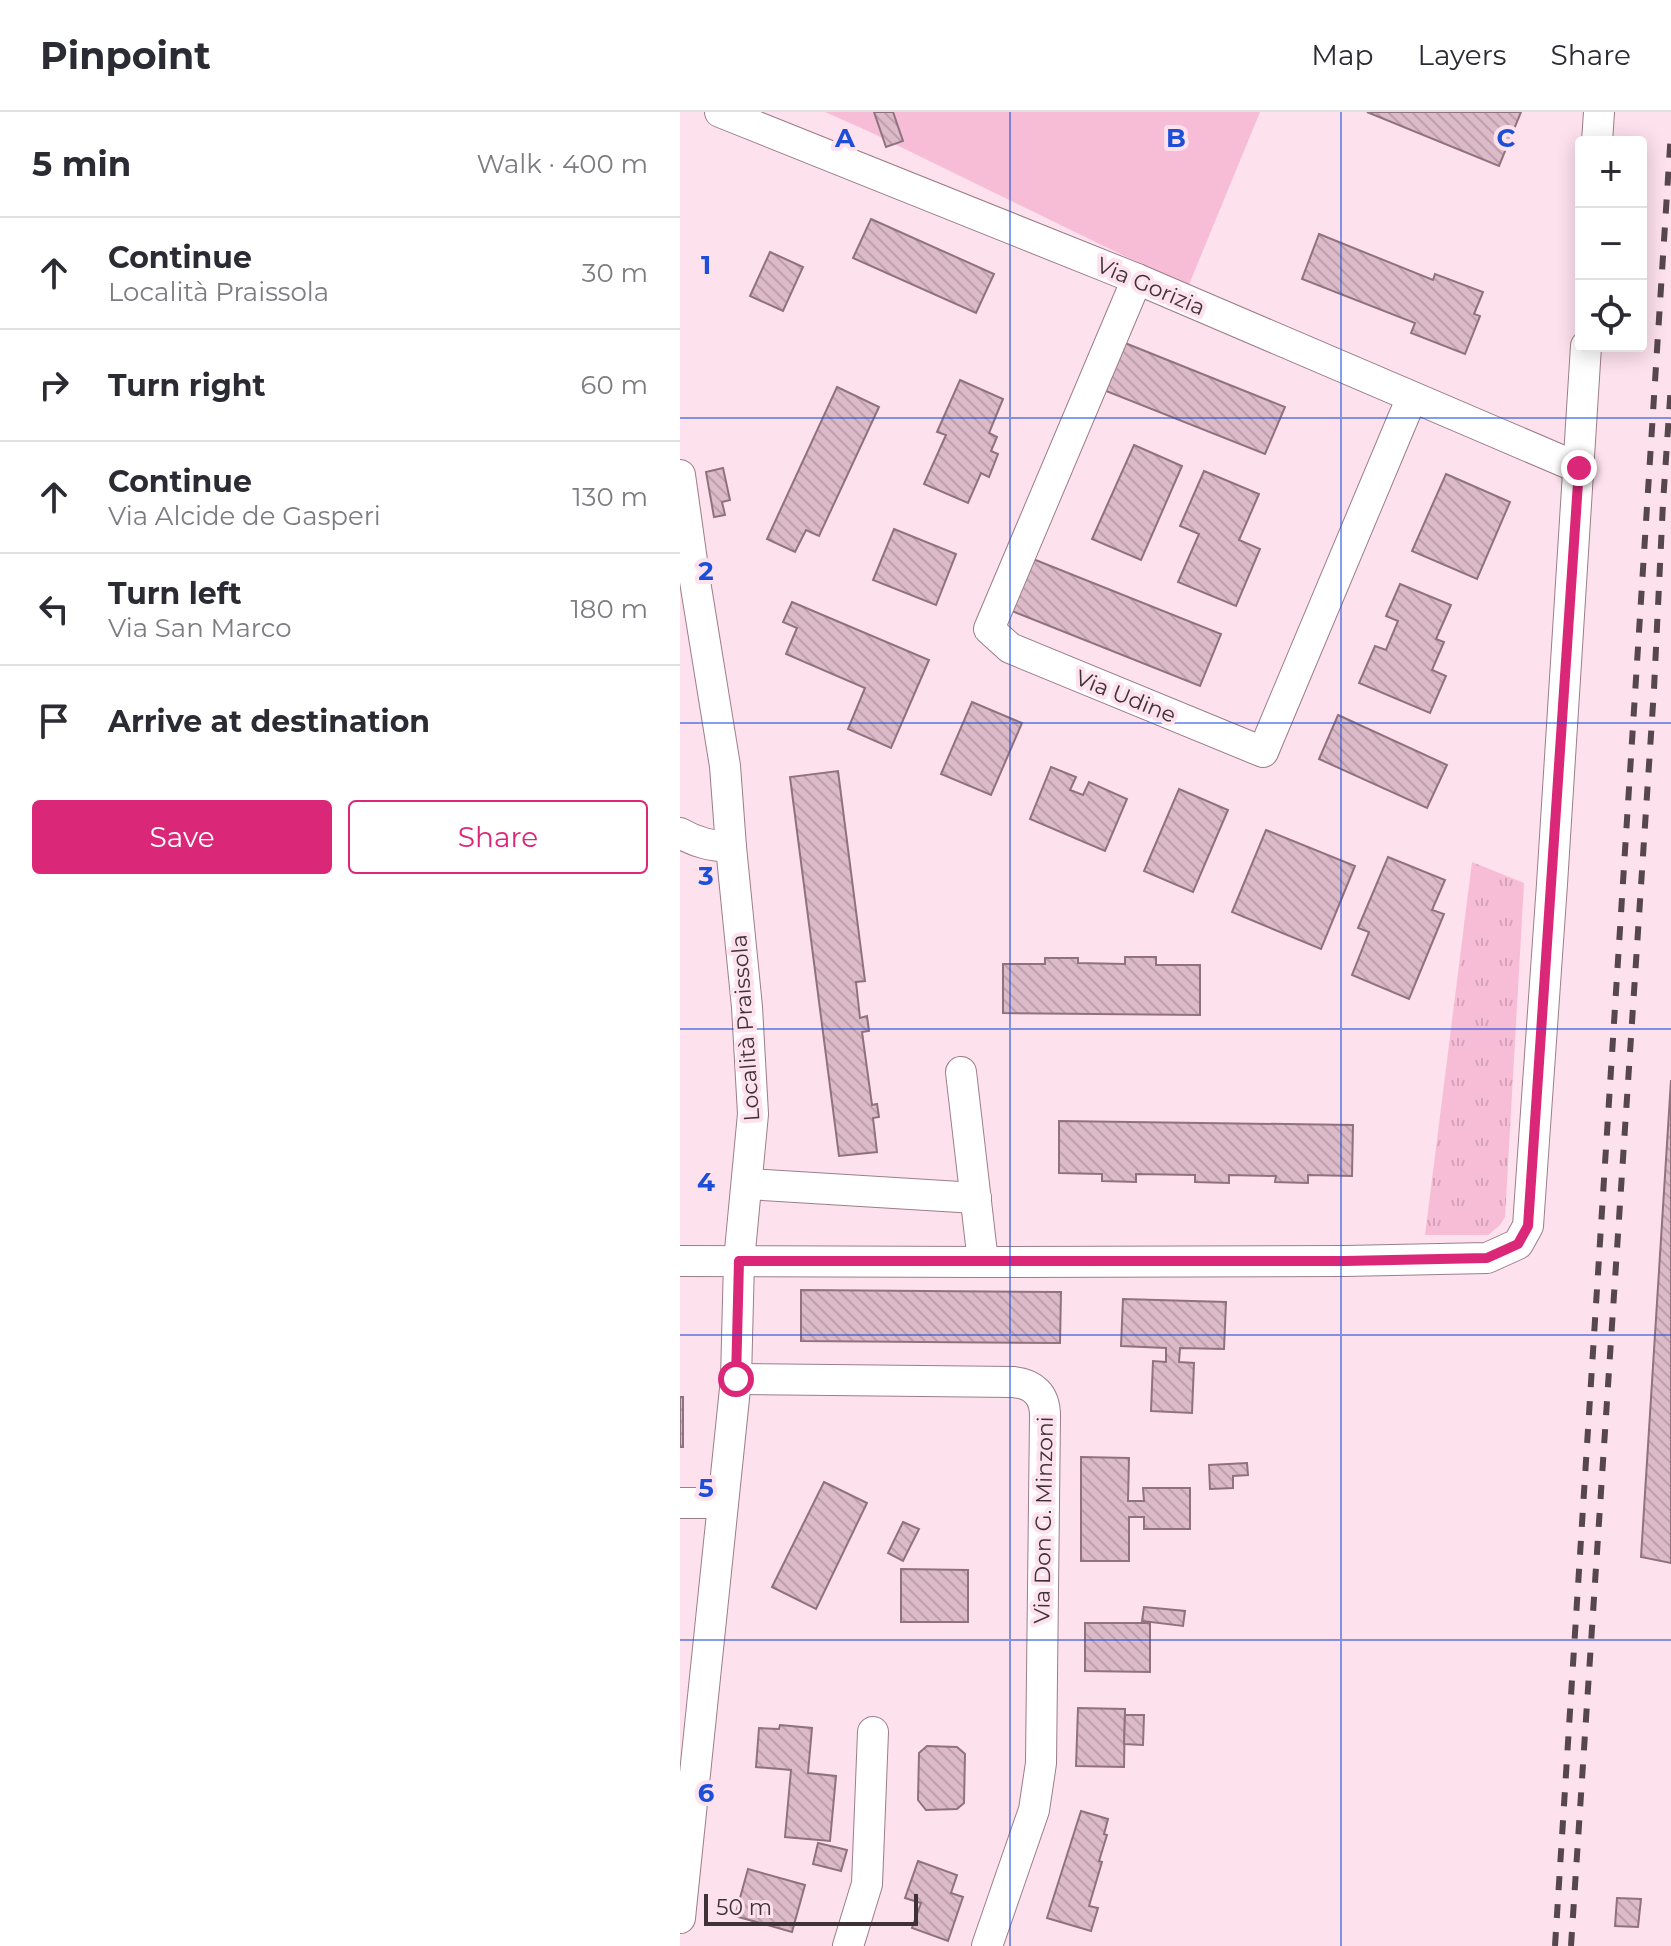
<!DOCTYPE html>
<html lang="en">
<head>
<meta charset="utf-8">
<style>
	:root { --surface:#fff; --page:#f7f7f7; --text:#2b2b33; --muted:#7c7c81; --line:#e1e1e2; --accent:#db2777 }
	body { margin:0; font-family:Montserrat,sans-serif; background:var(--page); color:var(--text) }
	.controls { position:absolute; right:24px; top:24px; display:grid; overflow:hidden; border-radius:8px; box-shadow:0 4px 20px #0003 }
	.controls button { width:72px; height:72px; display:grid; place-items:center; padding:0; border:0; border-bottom:2px solid var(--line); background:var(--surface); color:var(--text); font:40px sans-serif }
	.scale { position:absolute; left:24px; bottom:20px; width:214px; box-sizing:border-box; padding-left:8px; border:4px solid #3f3237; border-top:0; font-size:22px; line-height:28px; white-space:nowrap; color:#3f3237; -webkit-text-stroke:6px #fde1ed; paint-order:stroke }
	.stop { position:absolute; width:24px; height:24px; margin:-18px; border:6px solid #db2777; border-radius:50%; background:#fff }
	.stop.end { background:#db2777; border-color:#fff; box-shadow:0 2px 8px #0008 }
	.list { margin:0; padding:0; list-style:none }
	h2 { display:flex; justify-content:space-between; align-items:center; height:104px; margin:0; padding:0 32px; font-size:34px }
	h2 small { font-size:26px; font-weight:400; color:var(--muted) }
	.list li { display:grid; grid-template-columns:52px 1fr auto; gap:24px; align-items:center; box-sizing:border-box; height:112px; padding:0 32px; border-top:2px solid var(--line) }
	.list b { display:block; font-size:30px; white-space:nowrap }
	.list p { margin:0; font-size:26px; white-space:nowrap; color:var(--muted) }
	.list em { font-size:26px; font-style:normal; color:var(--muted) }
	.actions { display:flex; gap:16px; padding:24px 32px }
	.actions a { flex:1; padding:18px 0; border:2px solid var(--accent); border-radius:8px; text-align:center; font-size:28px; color:var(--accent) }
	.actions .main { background:var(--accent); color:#fff }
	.icon { flex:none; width:44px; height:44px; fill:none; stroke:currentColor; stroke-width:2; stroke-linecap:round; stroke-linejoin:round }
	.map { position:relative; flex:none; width:991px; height:1834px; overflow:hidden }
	header { display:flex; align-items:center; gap:48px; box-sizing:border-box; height:112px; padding:0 40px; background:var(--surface); border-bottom:2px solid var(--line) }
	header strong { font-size:38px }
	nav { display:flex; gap:44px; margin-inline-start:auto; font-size:28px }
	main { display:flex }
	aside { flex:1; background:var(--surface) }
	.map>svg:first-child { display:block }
	.grass { fill:url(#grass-tufts) }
	.garden { fill:#f7bdd6 }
	.building { fill:url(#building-back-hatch); stroke:#90727e; stroke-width:2 }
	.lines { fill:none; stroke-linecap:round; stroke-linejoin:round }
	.minor-casing { stroke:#9c7d8a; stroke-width:32 }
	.minor { stroke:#fff; stroke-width:30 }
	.rail { stroke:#56474d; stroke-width:6; stroke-dasharray:14 14; stroke-linecap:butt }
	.route { stroke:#db2777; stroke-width:10 }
	.grid { fill:none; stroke:#1d4ed8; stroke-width:2; stroke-opacity:0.55 }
	.labels { text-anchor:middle; stroke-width:8; stroke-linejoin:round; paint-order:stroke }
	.street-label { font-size:22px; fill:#3f3237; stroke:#fde1ed }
	.grid-label { font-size:26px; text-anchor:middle; font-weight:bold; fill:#1d4ed8; stroke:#fde1ed; stroke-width:8; stroke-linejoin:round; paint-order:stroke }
</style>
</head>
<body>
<header>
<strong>Pinpoint</strong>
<nav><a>Map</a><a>Layers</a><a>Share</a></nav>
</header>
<main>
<aside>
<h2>5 min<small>Walk · 400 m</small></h2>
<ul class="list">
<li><svg class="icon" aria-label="ahead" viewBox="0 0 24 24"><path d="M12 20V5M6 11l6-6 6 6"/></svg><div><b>Continue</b><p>Località Praissola</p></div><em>30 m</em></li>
<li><svg class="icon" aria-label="right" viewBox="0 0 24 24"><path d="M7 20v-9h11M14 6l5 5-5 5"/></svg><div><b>Turn right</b></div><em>60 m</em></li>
<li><svg class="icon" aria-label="ahead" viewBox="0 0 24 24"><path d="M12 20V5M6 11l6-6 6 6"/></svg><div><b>Continue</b><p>Via Alcide de Gasperi</p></div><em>130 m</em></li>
<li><svg class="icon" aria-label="left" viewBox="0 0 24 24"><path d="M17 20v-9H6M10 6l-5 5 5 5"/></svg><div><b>Turn left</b><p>Via San Marco</p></div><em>180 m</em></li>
<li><svg class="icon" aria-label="arrive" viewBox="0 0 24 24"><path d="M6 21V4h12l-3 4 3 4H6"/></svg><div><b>Arrive at destination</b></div></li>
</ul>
<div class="actions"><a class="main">Save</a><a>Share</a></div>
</aside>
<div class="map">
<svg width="991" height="1834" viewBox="0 0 991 1834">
	<defs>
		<pattern id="grass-tufts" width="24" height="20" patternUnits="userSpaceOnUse" patternTransform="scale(2)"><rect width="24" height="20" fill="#f7bdd6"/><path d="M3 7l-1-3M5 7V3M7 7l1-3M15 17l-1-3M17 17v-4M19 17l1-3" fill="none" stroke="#d5a3b8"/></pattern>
		<pattern id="building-back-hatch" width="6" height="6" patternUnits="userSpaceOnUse" patternTransform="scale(2)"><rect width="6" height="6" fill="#dcbac8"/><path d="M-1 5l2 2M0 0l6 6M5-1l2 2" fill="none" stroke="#bea0ac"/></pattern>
	</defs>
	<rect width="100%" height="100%" fill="#fde1ed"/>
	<path class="grass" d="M 792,750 L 844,771 L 825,1105 L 820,1113 L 808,1123 L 745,1123 Z"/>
	<path class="garden" d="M 145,0 L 580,0 L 508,175 L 188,19 Z"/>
	<g class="building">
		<path d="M 194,0 L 213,0 L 223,29 L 206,35 Z"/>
		<path d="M 687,0 L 841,0 L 819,54 Z"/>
		<path d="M 191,107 L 314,162 L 296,201 L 173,146 Z"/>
		<path d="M 639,122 L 753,168 L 755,162 L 803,180 L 794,202 L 800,204 L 785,242 L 731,221 L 735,211 L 622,167 Z"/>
		<path d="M 90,140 L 123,155 L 103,199 L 70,184 Z"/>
		<path d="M 445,231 L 605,295 L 585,342 L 426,279 Z"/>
		<path d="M 280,268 L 323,287 L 309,321 L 317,325 L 311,339 L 318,342 L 309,365 L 301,361 L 288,391 L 244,372 L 266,323 L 257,320 Z"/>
		<path d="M 157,275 L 199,295 L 139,424 L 126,418 L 115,440 L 87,427 Z"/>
		<path d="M 454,333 L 502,354 L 461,448 L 412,427 Z"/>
		<path d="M 43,356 L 50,388 L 42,390 L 45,403 L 34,405 L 26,360 Z"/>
		<path d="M 524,359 L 579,382 L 559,428 L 580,437 L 556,494 L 498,470 L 519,422 L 500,414 Z"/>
		<path d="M 766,362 L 830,390 L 797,467 L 732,439 Z"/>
		<path d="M 214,417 L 276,442 L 256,493 L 193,468 Z"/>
		<path d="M 353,447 L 541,522 L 520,574 L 332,499 Z"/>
		<path d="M 720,472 L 771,493 L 756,527 L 764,530 L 752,558 L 766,564 L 750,601 L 679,571 L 695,534 L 706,538 L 718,509 L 706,504 Z"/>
		<path d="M 112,490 L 249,548 L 211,636 L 168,617 L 185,576 L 106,542 L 117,516 L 103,510 Z"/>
		<path d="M 292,590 L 342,611 L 311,683 L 261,662 Z"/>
		<path d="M 658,603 L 767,653 L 747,696 L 639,647 Z"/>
		<path d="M 371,655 L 396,665 L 390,678 L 403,683 L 409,670 L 447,687 L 425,739 L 350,707 Z"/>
		<path d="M 158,659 L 185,869 L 176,870 L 180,906 L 187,904 L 189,919 L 182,920 L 192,993 L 197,992 L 199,1005 L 193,1006 L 197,1040 L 159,1044 L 110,665 Z"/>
		<path d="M 499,677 L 548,698 L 513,780 L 464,759 Z"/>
		<path d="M 586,718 L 675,754 L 641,837 L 552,800 Z"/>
		<path d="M 708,745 L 765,768 L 752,798 L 764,802 L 729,887 L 672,863 L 689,820 L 678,816 Z"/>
		<path d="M 445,845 L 476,845 L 476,853 L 520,853 L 520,903 L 323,901 L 323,852 L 365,852 L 365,846 L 398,846 L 398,851 L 445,852 Z"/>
		<path d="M 991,968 L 991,1451 L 961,1445 Z"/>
		<path d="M 379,1009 L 673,1013 L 672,1064 L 628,1063 L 628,1071 L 595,1070 L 596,1064 L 549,1063 L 549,1071 L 515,1070 L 515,1063 L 456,1062 L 456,1070 L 422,1069 L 422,1062 L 379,1061 Z"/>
		<path d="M 121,1178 L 381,1180 L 380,1231 L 121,1229 Z"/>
		<path d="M 443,1187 L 546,1190 L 544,1237 L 500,1236 L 499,1250 L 514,1251 L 512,1301 L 471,1299 L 473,1249 L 486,1250 L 486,1236 L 441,1234 Z"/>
		<rect x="0" y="1285" width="3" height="50"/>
		<path d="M 401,1345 L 449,1346 L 448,1389 L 464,1389 L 463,1376 L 510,1376 L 510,1417 L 464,1417 L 464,1405 L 449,1405 L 449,1449 L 401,1449 Z"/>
		<path d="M 567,1351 L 568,1363 L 553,1364 L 553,1376 L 530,1377 L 529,1353 Z"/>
		<path d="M 144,1370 L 187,1391 L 136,1497 L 92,1475 Z"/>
		<path d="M 223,1410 L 239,1417 L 223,1449 L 208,1441 Z"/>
		<path d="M 221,1457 L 288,1458 L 288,1510 L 221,1510 Z"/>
		<path d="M 464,1495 L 505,1499 L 503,1514 L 462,1509 Z"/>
		<path d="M 405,1511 L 470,1511 L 470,1560 L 405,1559 Z"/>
		<path d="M 398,1596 L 445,1597 L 444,1655 L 396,1654 Z"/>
		<path d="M 445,1603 L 464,1603 L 463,1633 L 444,1632 Z"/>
		<path d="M 100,1613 L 132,1616 L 128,1661 L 156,1664 L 150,1729 L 105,1725 L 111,1658 L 76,1655 L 79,1616 L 99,1617 Z"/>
		<path d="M 247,1634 L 277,1635 L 285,1642 L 284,1691 L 277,1697 L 246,1698 L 238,1688 L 239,1641 Z"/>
		<path d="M 401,1699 L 428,1707 L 424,1722 L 427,1723 L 419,1749 L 422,1750 L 409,1794 L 418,1796 L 411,1819 L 367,1806 Z"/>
		<path d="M 138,1731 L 167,1738 L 161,1759 L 133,1752 Z"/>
		<path d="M 238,1749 L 277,1763 L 271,1781 L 283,1785 L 268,1829 L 232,1816 L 241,1791 L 225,1786 Z"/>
		<path d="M 68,1757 L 125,1773 L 112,1820 L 55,1804 Z"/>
		<path d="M 937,1786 L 961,1787 L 958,1815 L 935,1814 Z"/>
	</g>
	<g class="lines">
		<defs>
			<g id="minor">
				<path d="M 40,0 L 457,167 L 899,356"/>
				<path d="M 917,30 L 919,0"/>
				<path d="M 457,167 L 309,517 L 330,536 L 583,640 L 732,285"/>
				<path d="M 0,363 L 14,463 L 45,654 L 51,735 L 67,895 L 73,1002 L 59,1149 L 56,1267 L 0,1806"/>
				<path d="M 0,721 C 17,731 32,734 51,735"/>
				<path d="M 281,960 L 303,1150"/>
				<path d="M 68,1072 L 296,1086"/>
				<path d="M 0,1149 L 303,1150 L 665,1149 L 807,1146 L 838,1132 L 848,1114 L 872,772 L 906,234"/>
				<path d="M 56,1267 L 333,1270 C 354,1272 365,1283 365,1304 L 361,1651 L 354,1698 L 307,1834"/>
				<path d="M 0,1391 L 43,1391"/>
				<path d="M 168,1834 L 187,1772 L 193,1620"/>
			</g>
		</defs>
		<use href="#minor" class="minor-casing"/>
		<use href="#minor" class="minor"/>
		<g class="rail">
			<path d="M 875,1834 L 991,19"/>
			<path d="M 891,1834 L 974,577 L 983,391 L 991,272"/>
		</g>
	</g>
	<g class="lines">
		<path class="route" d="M 56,1267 L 59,1149 L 665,1149 L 807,1146 L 838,1132 L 848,1114 L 899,356"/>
	</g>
	<path class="grid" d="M 330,0 L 330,1834M 661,0 L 661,1834M 0,306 L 991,306M 0,611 L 991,611M 0,917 L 991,917M 0,1223 L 991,1223M 0,1528 L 991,1528"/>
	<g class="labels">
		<g class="street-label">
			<text transform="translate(471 174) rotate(23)" y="8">Via Gorizia</text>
			<text transform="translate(446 584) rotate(22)" y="8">Via Udine</text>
			<text transform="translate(65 916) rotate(-94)" y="8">Località Praissola</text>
			<text transform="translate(363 1408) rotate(-89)" y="8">Via Don G. Minzoni</text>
		</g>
	</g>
	<g class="grid-label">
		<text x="165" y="35">A</text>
		<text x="496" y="35">B</text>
		<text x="826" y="35">C</text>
		<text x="26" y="162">1</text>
		<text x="26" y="468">2</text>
		<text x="26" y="773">3</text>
		<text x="26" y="1079">4</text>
		<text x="26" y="1385">5</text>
		<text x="26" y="1690">6</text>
	</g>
</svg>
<div class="controls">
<button>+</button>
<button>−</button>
<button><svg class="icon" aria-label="locate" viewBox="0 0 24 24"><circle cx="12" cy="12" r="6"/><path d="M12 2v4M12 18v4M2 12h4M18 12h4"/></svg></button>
</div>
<div class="scale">50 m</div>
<div class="stop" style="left:56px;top:1267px"></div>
<div class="stop end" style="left:899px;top:356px"></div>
</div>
</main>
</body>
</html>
